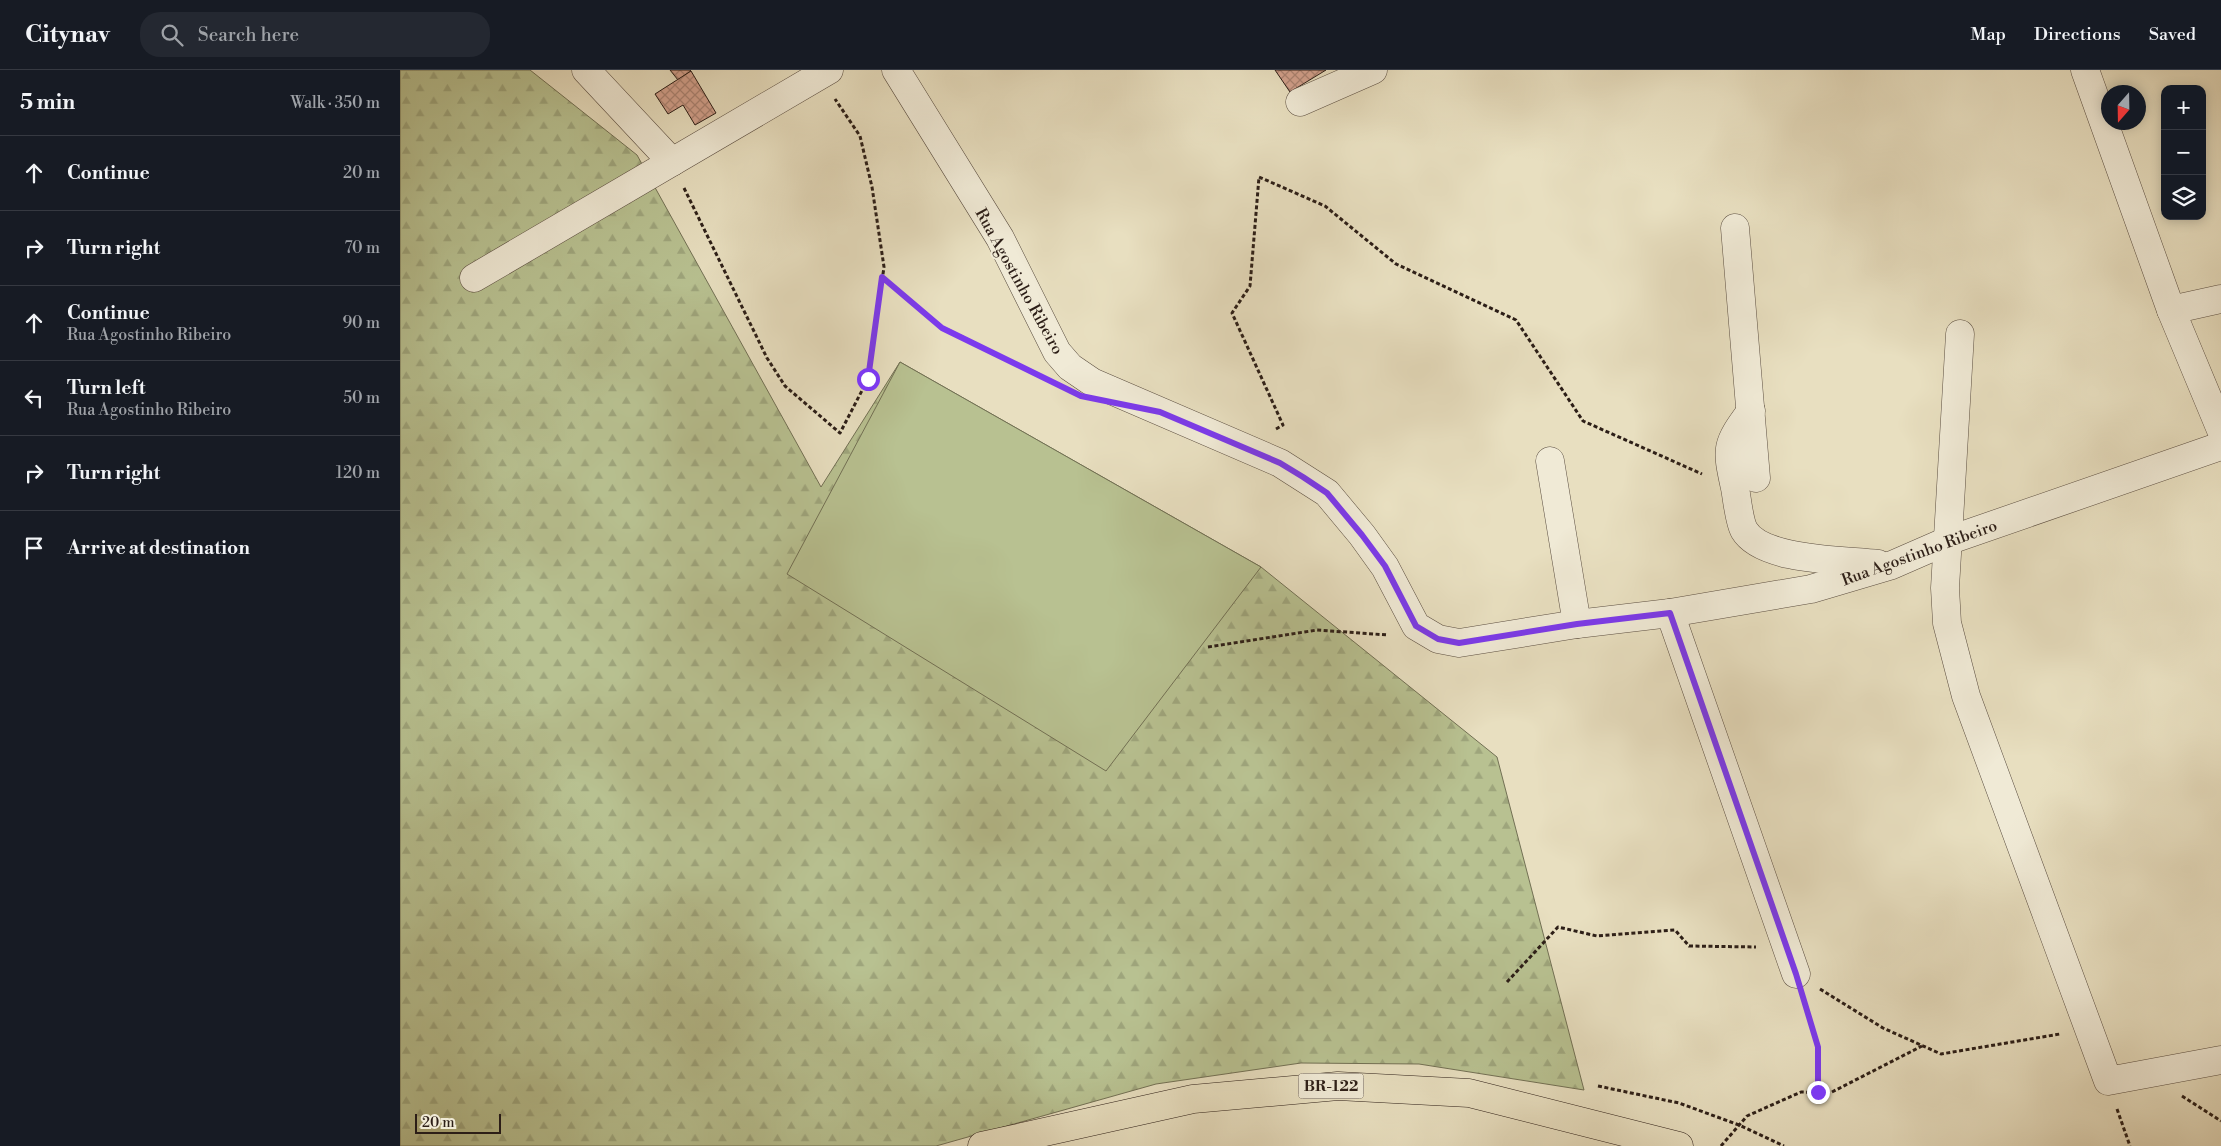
<!DOCTYPE html>
<html lang="en">
<head>
<meta charset="utf-8">
<style>
	:root { --surface:#171b24; --page:#242831; --text:#f1f3f6; --muted:#9ea1a6; --line:#363941 }
	body { margin:0; font-family:"Libre Bodoni",serif; background:var(--page); color:var(--text) }
	.controls { position:absolute; right:15px; top:15px; display:grid; overflow:hidden; border-radius:10px; box-shadow:0 2px 12px #0003 }
	.controls button { width:45px; height:45px; display:grid; place-items:center; padding:0; border:0; border-bottom:1px solid var(--line); background:var(--surface); color:var(--text); font:25px sans-serif }
	.compass { position:absolute; left:1701px; top:15px; width:45px; height:45px; border-radius:50%; background:var(--surface); box-shadow:0 2px 12px #0003; rotate:200deg }
	.scale { position:absolute; left:15px; bottom:12px; width:86px; box-sizing:border-box; padding-left:5px; border:2px solid #2c1e17; border-top:0; font-size:14px; line-height:18px; white-space:nowrap; color:#2c1e17; -webkit-text-stroke:4px #f0ead6; paint-order:stroke }
	.stop { position:absolute; width:15px; height:15px; margin:-11px; border:4px solid #7c3aed; border-radius:50%; background:#fff }
	.stop.end { background:#7c3aed; border-color:#fff; box-shadow:0 1px 5px #0008 }
	.list { margin:0; padding:0; list-style:none }
	h2 { display:flex; justify-content:space-between; align-items:center; height:65px; margin:0; padding:0 20px; font-size:21px }
	h2 small { font-size:16px; font-weight:400; color:var(--muted) }
	.list li { display:grid; grid-template-columns:32px 1fr auto; gap:15px; align-items:center; box-sizing:border-box; height:75px; padding:0 20px; border-top:1px solid var(--line) }
	.list b { display:block; font-size:19px; white-space:nowrap }
	.list p { margin:0; font-size:16px; white-space:nowrap; color:var(--muted) }
	.list em { font-size:16px; font-style:normal; color:var(--muted) }
	.icon { flex:none; width:28px; height:28px; fill:none; stroke:currentColor; stroke-width:2; stroke-linecap:round; stroke-linejoin:round }
	.map { position:relative; flex:none; width:1821px; height:1076px; overflow:hidden }
	header { display:flex; align-items:center; gap:30px; box-sizing:border-box; height:70px; padding:0 25px; background:var(--surface); border-bottom:1px solid var(--line) }
	header strong { font-size:24px }
	nav { display:flex; gap:28px; margin-inline-start:auto; font-size:18px }
	.search { width:350px; height:45px; background:var(--page); display:flex; align-items:center; gap:12px; box-sizing:border-box; padding:0 18px; border-radius:20px; color:var(--muted); font-size:19px }
	main { display:flex }
	aside { flex:1; background:var(--surface) }
	.map>svg:first-child { display:block }
	.forest { fill:url(#forest-firs); stroke:#727054 }
	.park { fill:#b8c191; stroke:#727054 }
	.building { fill:url(#building-cross-hatch); stroke:#2c1e17 }
	.lines { fill:none; stroke-linecap:round; stroke-linejoin:round }
	.minor-casing { stroke:#5b4e41; stroke-width:29 }
	.highway-casing { stroke:#2c1e17; stroke-width:29 }
	.path { stroke:#2c1e17; stroke-width:3; stroke-dasharray:4 2.5; stroke-linecap:butt }
	.minor { stroke:#f0ead6; stroke-width:28 }
	.highway { stroke:#e8dfc0; stroke-width:28 }
	.route { stroke:#7c3aed; stroke-width:6 }
	.labels { text-anchor:middle; stroke-width:4; stroke-linejoin:round; paint-order:stroke }
	.shield { fill:#f0ead6; stroke:#675b50; stroke-width:1 }
	.shield-label { font-size:15px; font-weight:bold; fill:#2c1e17 }
	.street-label { font-size:16px; fill:#2c1e17; stroke:#f0ead6 }
</style>
</head>
<body>
<header>
<strong>Citynav</strong>
<div class="search"><svg class="icon" aria-label="search" viewBox="0 0 24 24"><circle cx="10" cy="10" r="6"/><path d="M15 15l6 6"/></svg>Search here</div>
<nav><a>Map</a><a>Directions</a><a>Saved</a></nav>
</header>
<main>
<aside>
<h2>5 min<small>Walk · 350 m</small></h2>
<ul class="list">
<li><svg class="icon" aria-label="ahead" viewBox="0 0 24 24"><path d="M12 20V5M6 11l6-6 6 6"/></svg><div><b>Continue</b></div><em>20 m</em></li>
<li><svg class="icon" aria-label="right" viewBox="0 0 24 24"><path d="M7 20v-9h11M14 6l5 5-5 5"/></svg><div><b>Turn right</b></div><em>70 m</em></li>
<li><svg class="icon" aria-label="ahead" viewBox="0 0 24 24"><path d="M12 20V5M6 11l6-6 6 6"/></svg><div><b>Continue</b><p>Rua Agostinho Ribeiro</p></div><em>90 m</em></li>
<li><svg class="icon" aria-label="left" viewBox="0 0 24 24"><path d="M17 20v-9H6M10 6l-5 5 5 5"/></svg><div><b>Turn left</b><p>Rua Agostinho Ribeiro</p></div><em>50 m</em></li>
<li><svg class="icon" aria-label="right" viewBox="0 0 24 24"><path d="M7 20v-9h11M14 6l5 5-5 5"/></svg><div><b>Turn right</b></div><em>120 m</em></li>
<li><svg class="icon" aria-label="arrive" viewBox="0 0 24 24"><path d="M6 21V4h12l-3 4 3 4H6"/></svg><div><b>Arrive at destination</b></div></li>
</ul>
</aside>
<div class="map">
<svg width="1821" height="1076" viewBox="0 0 1821 1076">
	<defs>
		<pattern id="forest-firs" width="22" height="20" patternUnits="userSpaceOnUse" patternTransform="scale(1.25)"><rect width="22" height="20" fill="#b8c191"/><path d="M5 1l3.5 6h-7zM16 11l3.5 6h-7z" fill="#9ea57c"/></pattern>
		<pattern id="building-cross-hatch" width="8" height="8" patternUnits="userSpaceOnUse" patternTransform="scale(1.25)"><rect width="8" height="8" fill="#d3a18d"/><path d="M0 0l8 8M0 8l8-8" fill="none" stroke="#ab8372"/></pattern>
	</defs>
	<rect width="100%" height="100%" fill="#e8dfc0"/>
	<filter id="stains"><feTurbulence type="fractalNoise" baseFrequency=".004" numOctaves="4"/><feColorMatrix values="0 0 0 0 .2 0 0 0 0 .09 0 0 0 0 .02 0 0 0 .5 -.17"/></filter>
	<radialGradient id="worn" r=".72"><stop offset=".6" stop-color="#630" stop-opacity="0"/><stop offset="1" stop-color="#630" stop-opacity=".3"/></radialGradient>
	<path class="forest" d="M 0,0 L 130,0 L 237,85 L 421,417 L 500,292 L 861,497 L 1097,687 L 1184,1020 L 1019,994 L 901,993 L 756,1014 L 536,1076 L 0,1076 Z"/>
	<path class="park" d="M 500,292 L 861,497 L 706,701 L 387,504 Z"/>
	<g class="building">
		<path d="M 270,0 L 290,0 L 291,1 L 278,10 Z"/>
		<path d="M 875,0 L 926,0 L 890,22 Z"/>
		<path d="M 291,1 L 316,43 L 295,55 L 283,35 L 268,44 L 255,24 Z"/>
	</g>
	<g class="lines">
		<defs>
			<g id="minor">
				<path d="M 186,0 L 272,92 L 429,0"/>
				<path d="M 496,0 L 600,168 L 657,282 L 670,297 L 692,312 L 880,393 L 927,423 L 962,465 L 985,497 L 1016,556 L 1038,569 L 1059,573 L 1177,554 L 1270,543 L 1411,519 L 1492,495 L 1547,471 L 1821,376"/>
				<path d="M 1685,0 L 1771,240 L 1821,360"/>
				<path d="M 900,32 L 973,0"/>
				<path d="M 1335,158 L 1356,408"/>
				<path d="M 74,208 L 272,92"/>
				<path d="M 1771,240 L 1821,229"/>
				<path d="M 1560,264 L 1545,518 L 1547,553 L 1566,626 L 1708,1011 L 1821,990"/>
				<path d="M 1351,341 C 1326,375 1326,377 1335,418 C 1337,428 1339,451 1344,460 C 1362,491 1444,490 1478,494"/>
				<path d="M 1150,391 L 1177,554"/>
				<path d="M 1270,543 L 1396,904"/>
			</g>
			<path id="highway" d="M 582,1076 L 793,1029 L 938,1016 L 1069,1023 L 1279,1076"/>
		</defs>
		<use href="#minor" class="minor-casing"/>
		<use href="#highway" class="highway-casing"/>
		<g class="path">
			<path d="M 284,118 L 367,288 L 385,316 L 440,363 L 468,309 L 484,197 L 472,117 L 460,66 L 435,29"/>
			<path d="M 483,207 L 542,257 L 637,304"/>
			<path d="M 876,359 L 883,355 L 832,243 L 850,216 L 859,107 L 925,136 L 996,194 L 1116,250 L 1183,351 L 1302,404"/>
			<path d="M 808,577 L 917,560 L 988,565"/>
			<path d="M 1107,912 L 1158,857 L 1197,866 L 1275,860 L 1289,876 L 1356,877"/>
			<path d="M 1420,919 L 1483,958 L 1541,984 L 1660,964"/>
			<path d="M 1404,931 L 1418,977 L 1418,1022"/>
			<path d="M 1198,1016 L 1279,1033 L 1339,1055 L 1384,1076"/>
			<path d="M 1782,1026 L 1821,1051"/>
			<path d="M 1717,1039 L 1730,1076"/>
			<path d="M 1321,1076 L 1347,1046 L 1401,1022 L 1430,1023 L 1522,976"/>
		</g>
		<use href="#minor" class="minor"/>
		<use href="#highway" class="highway"/>
	</g>
	<g class="lines">
		<path class="route" d="M 468,309 L 482,207 L 542,258 L 681,326 L 760,342 L 880,393 L 903,407 L 927,423 L 962,465 L 985,496 L 1016,556 L 1038,569 L 1059,573 L 1177,554 L 1270,543 L 1396,904 L 1418,977 L 1418,1022"/>
	</g>
	<g class="labels">
		<rect class="shield" x="898.5" y="1003.5" width="65" height="25" rx="4"/>
		<g class="shield-label">
			<text x="931" y="1021">BR-122</text>
		</g>
		<g class="street-label">
			<text transform="translate(620 211) rotate(61)" y="6">Rua Agostinho Ribeiro</text>
			<text transform="translate(1519 482) rotate(-20)" y="6">Rua Agostinho Ribeiro</text>
		</g>
	</g>
	<rect width="100%" height="100%" filter="url(#stains)"/>
	<rect width="100%" height="100%" fill="url(#worn)"/>
</svg>
<div class="controls">
<button>+</button>
<button>−</button>
<button><svg class="icon" aria-label="layers" viewBox="0 0 24 24"><path d="M12 4l9 5-9 5-9-5zM3 14l9 5 9-5"/></svg></button>
</div>
<svg class="compass" viewBox="-18 -18 36 36"><path d="M0-13l5 13h-10z" fill="#e53935"/><path d="M0 13l5-13h-10z" fill="#9ea1a6"/></svg>
<div class="scale">20 m</div>
<div class="stop" style="left:468px;top:309px"></div>
<div class="stop end" style="left:1418px;top:1022px"></div>
</div>
</main>
</body>
</html>
